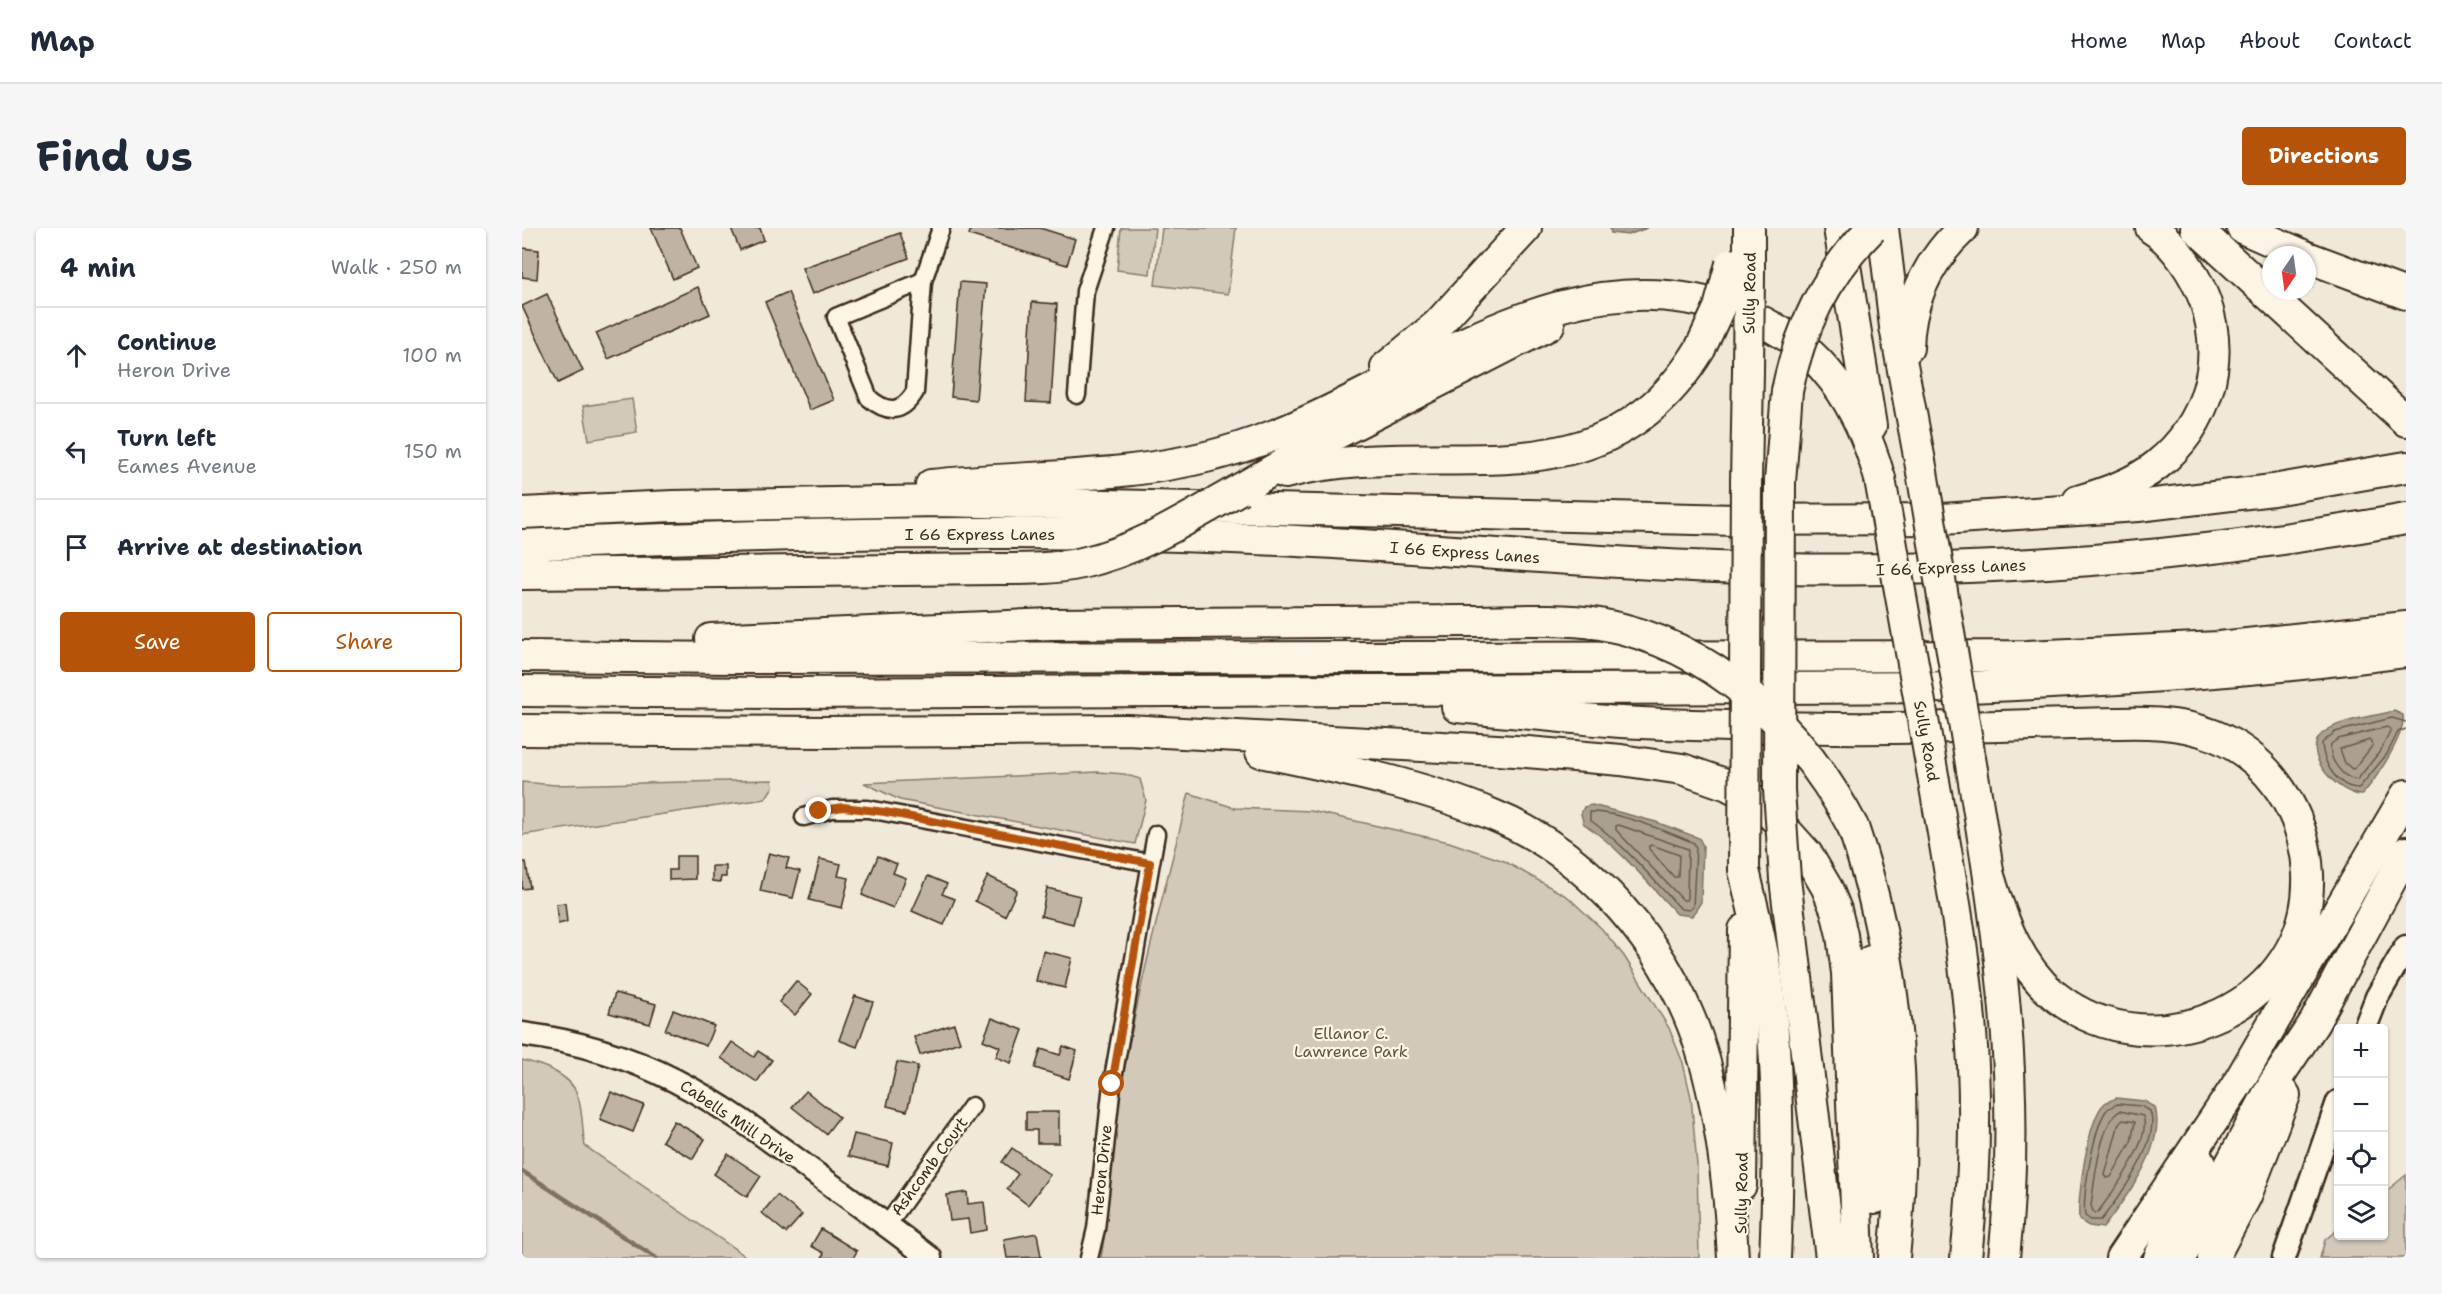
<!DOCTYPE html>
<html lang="en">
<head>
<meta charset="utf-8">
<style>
	:root { --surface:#fff; --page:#f6f6f7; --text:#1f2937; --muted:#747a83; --line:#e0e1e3; --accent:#b45309 }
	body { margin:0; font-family:"Shantell Sans",sans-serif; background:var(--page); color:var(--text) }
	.controls { position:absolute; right:18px; bottom:18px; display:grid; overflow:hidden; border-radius:6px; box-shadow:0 2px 4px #0004 }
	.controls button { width:54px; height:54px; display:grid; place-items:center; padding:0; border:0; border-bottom:2px solid var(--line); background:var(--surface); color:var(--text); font:30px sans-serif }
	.compass { position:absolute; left:1740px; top:18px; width:54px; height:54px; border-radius:50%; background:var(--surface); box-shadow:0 2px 4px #0004; rotate:193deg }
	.stop { position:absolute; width:18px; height:18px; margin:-14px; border:4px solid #b45309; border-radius:50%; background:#fff }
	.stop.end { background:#b45309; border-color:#fff; box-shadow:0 2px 6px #0008 }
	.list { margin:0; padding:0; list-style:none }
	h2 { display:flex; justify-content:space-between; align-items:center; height:78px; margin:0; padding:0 24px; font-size:26px }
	h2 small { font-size:20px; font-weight:400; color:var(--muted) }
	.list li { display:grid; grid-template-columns:39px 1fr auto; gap:18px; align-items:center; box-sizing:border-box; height:96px; padding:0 24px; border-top:2px solid var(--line) }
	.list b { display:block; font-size:22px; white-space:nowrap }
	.list p { margin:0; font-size:20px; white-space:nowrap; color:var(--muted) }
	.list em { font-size:20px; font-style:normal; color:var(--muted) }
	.actions { display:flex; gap:12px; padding:18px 24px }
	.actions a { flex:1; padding:14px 0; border:2px solid var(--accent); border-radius:6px; text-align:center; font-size:21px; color:var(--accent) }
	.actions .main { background:var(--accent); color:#fff }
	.icon { flex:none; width:33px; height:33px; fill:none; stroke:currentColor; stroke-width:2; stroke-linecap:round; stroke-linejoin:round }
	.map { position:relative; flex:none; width:1884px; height:1030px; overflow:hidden; border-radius:6px }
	header { display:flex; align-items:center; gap:36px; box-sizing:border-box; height:84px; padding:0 30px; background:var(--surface); border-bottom:2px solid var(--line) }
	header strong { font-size:28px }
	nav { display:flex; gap:33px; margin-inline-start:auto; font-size:21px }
	.intro { display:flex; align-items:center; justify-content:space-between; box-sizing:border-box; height:144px; padding:0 36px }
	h1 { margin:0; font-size:42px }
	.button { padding:15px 27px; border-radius:6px; background:var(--accent); color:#fff; font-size:21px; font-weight:700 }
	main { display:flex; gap:36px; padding:0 36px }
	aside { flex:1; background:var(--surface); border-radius:6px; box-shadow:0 2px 4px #0004 }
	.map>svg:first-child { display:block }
	.green { fill:#d2c9ba; stroke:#867a6c; stroke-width:1.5 }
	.water { fill:#aaa091; stroke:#7e7163; stroke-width:1.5 }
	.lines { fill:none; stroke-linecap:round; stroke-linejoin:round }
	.shore { stroke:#67594c; stroke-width:1.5 }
	.stream { stroke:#7e7163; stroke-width:4.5 }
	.building { fill:#beb3a4; stroke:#3b2a1e; stroke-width:1.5 }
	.street-casing { stroke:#3b2a1e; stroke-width:21 }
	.secondary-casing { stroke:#3b2a1e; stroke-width:27 }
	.highway-casing { stroke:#3b2a1e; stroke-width:34 }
	.street { stroke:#fcf5e5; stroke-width:16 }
	.secondary { stroke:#fcf5e5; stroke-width:22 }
	.highway { stroke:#fcf5e5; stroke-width:30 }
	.highway-bridge-casing { stroke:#3b2a1e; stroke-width:34; stroke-linecap:butt }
	.highway-bridge { stroke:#fcf5e5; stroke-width:30 }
	.route { stroke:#b45309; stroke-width:8 }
	.labels { text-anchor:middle; stroke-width:4.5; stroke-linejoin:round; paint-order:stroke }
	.street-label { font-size:16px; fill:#3b2a1e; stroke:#fcf5e5 }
	.park-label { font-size:16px; fill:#615245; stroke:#fcf5e5 }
</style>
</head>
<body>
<header>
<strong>Map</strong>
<nav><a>Home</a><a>Map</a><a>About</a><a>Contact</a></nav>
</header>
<div class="intro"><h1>Find us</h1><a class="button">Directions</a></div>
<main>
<aside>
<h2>4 min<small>Walk · 250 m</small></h2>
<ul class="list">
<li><svg class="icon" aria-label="ahead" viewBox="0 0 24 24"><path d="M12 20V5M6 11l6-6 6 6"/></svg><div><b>Continue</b><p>Heron Drive</p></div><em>100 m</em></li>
<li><svg class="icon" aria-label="left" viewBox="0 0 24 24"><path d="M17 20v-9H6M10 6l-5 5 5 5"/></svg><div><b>Turn left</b><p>Eames Avenue</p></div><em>150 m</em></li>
<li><svg class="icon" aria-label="arrive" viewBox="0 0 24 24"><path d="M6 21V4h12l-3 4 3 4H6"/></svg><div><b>Arrive at destination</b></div></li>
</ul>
<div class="actions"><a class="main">Save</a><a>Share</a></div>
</aside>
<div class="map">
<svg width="1884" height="1030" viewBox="0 0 1884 1030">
	<rect width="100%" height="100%" fill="#f0e9d9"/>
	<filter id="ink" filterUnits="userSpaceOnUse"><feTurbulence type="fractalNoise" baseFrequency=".0167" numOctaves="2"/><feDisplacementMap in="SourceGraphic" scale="12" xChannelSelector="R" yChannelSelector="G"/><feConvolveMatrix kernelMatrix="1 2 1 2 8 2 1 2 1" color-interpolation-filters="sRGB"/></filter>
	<g filter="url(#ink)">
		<g class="green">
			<path d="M 599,0 L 633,0 L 628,46 L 595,42 Z"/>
			<path d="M 640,0 L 714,0 L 706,66 L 633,57 Z"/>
			<path d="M 110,171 L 115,204 L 67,212 L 61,178 Z"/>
			<path d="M 576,544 L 602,546 L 618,551 L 624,572 L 613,616 L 378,572 L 342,555 Z"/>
			<path d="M 250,552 L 251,559 L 243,571 L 0,607 L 0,554 L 34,557 Z"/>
			<path d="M 667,565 L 713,580 L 789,583 L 927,614 L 982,633 L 1046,669 L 1080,701 L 1102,728 L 1147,800 L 1161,835 L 1169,869 L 1175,937 L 1177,1030 L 579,1030 C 589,970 590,909 601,849 C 618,753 643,659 667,565 Z"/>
			<path d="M 0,832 C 18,836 48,846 55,866 C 61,881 60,902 63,918 L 226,1030 L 0,1030 Z"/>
			<path d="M 1884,947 L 1884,1030 L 1798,1030 L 1803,1012 L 1816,1001 L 1816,1008 L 1862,1008 L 1862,965 Z"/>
		</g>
		<g class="water">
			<path d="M 1088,0 L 1125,0 L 1106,7 L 1089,5 Z"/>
			<path d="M 1872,483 L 1881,487 C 1884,507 1853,552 1840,567 C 1815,566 1777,524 1801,505 C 1818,491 1850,489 1872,483 Z"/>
			<path d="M 1070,577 L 1134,594 L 1177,610 L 1181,618 L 1179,674 L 1170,688 L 1155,686 C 1125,654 1098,620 1062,596 L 1059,586 L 1062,579 Z"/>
			<path d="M 1594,870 L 1622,873 L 1633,879 C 1644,919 1605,968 1581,1000 L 1567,998 L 1557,992 C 1555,971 1566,891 1582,876 C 1585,873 1591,872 1594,870 Z"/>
		</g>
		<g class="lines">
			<g class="shore">
				<path d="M 1884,494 L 1870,490 L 1813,504 L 1800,515 C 1801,535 1815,560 1837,560 L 1865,526 L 1876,504 L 1884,501"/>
				<path d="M 1865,499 L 1869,502 L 1859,522 L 1835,552 C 1820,550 1806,531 1809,516 L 1816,511 Z"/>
				<path d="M 1848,512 L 1851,517 L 1833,540 L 1830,541 L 1823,535 L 1818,521 Z"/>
				<path d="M 1068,584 C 1094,582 1148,605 1172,615 L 1174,620 L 1171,679 L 1167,682 L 1159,681 C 1129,650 1103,617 1068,592 Z"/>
				<path d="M 1097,597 L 1166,621 L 1165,672 L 1161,672 L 1094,602 L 1094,598 Z"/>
				<path d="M 1130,617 L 1157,627 L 1156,649 L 1152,649 L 1127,621 L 1127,618 Z"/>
				<path d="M 1596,876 L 1619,878 L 1628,883 C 1639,914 1598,968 1579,992 L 1569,992 L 1563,988 C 1560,968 1572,900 1584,883 C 1587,879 1591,878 1596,876 Z"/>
				<path d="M 1598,883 L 1621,888 C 1630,912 1591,964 1576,984 L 1572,985 L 1569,978 C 1572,956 1578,893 1598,883 Z"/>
				<path d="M 1601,892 L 1613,894 L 1609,914 L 1589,949 L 1585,950 L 1583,947 L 1597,895 Z"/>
			</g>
			<path class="stream" d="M 0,943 L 134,1030"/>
		</g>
		<g class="building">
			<path d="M 129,0 L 158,0 L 175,40 L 151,51 Z"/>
			<path d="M 209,0 L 238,0 L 242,12 L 218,22 Z"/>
			<path d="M 449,0 L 518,0 L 553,11 L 545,37 L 447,7 Z"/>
			<path d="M 378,5 L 387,30 L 290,66 L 280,40 Z"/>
			<path d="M 0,20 L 17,22 L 15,51 L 0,49 Z"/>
			<path d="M 438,54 L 464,56 L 454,172 L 429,169 Z"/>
			<path d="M 176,59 L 188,86 L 86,131 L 74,105 Z"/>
			<path d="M 266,64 L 312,172 L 288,182 L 243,74 Z"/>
			<path d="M 25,66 L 61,143 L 36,155 L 0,78 Z"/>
			<path d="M 510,74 L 535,76 L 529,175 L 504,174 Z"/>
			<path d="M 247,625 L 267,630 L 264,640 L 278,643 L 271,670 L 238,663 Z"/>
			<path d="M 154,628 L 173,628 L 173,651 L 147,652 L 147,642 L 154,642 Z"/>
			<path d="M 356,628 L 375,636 L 371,645 L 384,650 L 371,680 L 340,667 Z"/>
			<path d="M 298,631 L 319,636 L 316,648 L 327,650 L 320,680 L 287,672 Z"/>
			<path d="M 0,634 L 4,634 L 8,660 L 0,661 Z"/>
			<path d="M 190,638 L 204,638 L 204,649 L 199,649 L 198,654 L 190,653 Z"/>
			<path d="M 406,648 L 425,656 L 420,666 L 433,671 L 422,697 L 390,683 Z"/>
			<path d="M 466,648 L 495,662 L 483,688 L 453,673 Z"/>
			<path d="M 525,660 L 558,668 L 551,696 L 519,688 Z"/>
			<path d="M 43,675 L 45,694 L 36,696 L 34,676 Z"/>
			<path d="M 521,723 L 550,730 L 543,760 L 514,753 Z"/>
			<path d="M 274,753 L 290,766 L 273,787 L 257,774 Z"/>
			<path d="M 93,765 L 134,776 L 128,796 L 87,785 Z"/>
			<path d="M 333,768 L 351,774 L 335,819 L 317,812 Z"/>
			<path d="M 151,782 L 192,798 L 184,818 L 143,802 Z"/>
			<path d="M 470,790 L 501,802 L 489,835 L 474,829 L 478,819 L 461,812 Z"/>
			<path d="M 432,796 L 438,814 L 398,827 L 392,809 Z"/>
			<path d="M 210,814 L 232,829 L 236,823 L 250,832 L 235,854 L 199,830 Z"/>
			<path d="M 541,818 L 555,823 L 547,851 L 513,840 L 519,821 L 538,827 Z"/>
			<path d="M 375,834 L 396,838 L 385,883 L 365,878 Z"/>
			<path d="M 284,863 L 317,889 L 304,906 L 270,879 Z"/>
			<path d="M 89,864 L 122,877 L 111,904 L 78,891 Z"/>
			<path d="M 504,884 L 537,884 L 537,915 L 515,915 L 515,902 L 504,902 Z"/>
			<path d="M 152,893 L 183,911 L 171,931 L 140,913 Z"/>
			<path d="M 332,906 L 371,915 L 366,938 L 326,928 Z"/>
			<path d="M 490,920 L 528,947 L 506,977 L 485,961 L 496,946 L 480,934 Z"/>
			<path d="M 206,926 L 239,948 L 225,969 L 192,946 Z"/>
			<path d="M 445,964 L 446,976 L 462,974 L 465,1002 L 448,1005 L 446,991 L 428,993 L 425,967 Z"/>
			<path d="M 255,967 L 280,987 L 264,1005 L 240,985 Z"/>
			<path d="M 299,1001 L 335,1023 L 331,1030 L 300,1030 L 302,1025 L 289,1018 Z"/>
			<path d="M 515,1005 L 519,1029 L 485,1030 L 482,1011 Z"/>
		</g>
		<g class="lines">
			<defs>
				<g id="street">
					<path d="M 401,53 L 314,89 L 347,170 C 366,186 380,185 393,164 L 401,53 L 419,0"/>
					<path d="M 555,167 L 563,63 L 584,0"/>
					<path d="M 282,589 L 310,581 L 346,581 L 628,635"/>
					<path d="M 365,997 L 450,878"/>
					<path d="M 567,1030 L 574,1001 L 590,856 L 634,606"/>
				</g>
				<g id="secondary">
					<path d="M 1843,800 L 1855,769 L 1884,719"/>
					<path d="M 0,806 C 122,822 190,869 286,940 C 327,970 368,999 408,1030"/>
					<path d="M 1762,1030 L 1816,874"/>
				</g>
				<g id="highway">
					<path d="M 1317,0 L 1349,198"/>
					<path d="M 1361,0 L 1373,99 L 1400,244"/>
					<path d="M 1674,0 L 1884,193"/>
					<path d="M 1720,0 L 1781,27"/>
					<path d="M 1785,29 L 1884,66"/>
					<path d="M 1227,44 L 1227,0"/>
					<path d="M 1386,120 C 1387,72 1407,32 1441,0"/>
					<path d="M 864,139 L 916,96 L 1004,0"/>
					<path d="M 763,245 C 916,204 1077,287 1178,121"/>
					<path d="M 1224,254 L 1226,143"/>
					<path d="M 1258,254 L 1265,163"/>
					<path d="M 409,257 C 506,247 609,251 703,224 C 878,175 1031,10 1225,87 C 1300,117 1337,176 1358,251"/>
					<path d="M 718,261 L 808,209 L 1027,97"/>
					<path d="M 1556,273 C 1583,265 1613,255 1635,237 C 1685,197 1704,133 1683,73 C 1673,46 1653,15 1629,0"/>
					<path d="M 0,285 L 151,278 L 416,273 L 1215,292 L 1420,291 L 1616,278 L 1751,262 L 1884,239"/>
					<path d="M 0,317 C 237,306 475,300 711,310 C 873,316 1033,333 1194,339 C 1425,348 1657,333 1884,291"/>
					<path d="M 0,346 L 477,341"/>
					<path d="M 189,411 L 529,396 L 942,393"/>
					<path d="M 0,428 L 215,430 L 1505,428 L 1697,419 L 1884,399"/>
					<path d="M 0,463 L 264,465 L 1446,459 C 1593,453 1739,443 1884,424"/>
					<path d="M 935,479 C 990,484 1044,490 1099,494 C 1170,498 1242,499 1313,500 C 1392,501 1471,498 1549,496 C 1596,496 1647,489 1691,507 C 1748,530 1783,585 1786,646 C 1791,778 1632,847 1533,768 C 1497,738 1481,694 1468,651"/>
					<path d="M 0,502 L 302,504 L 605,502 L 993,523 L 1099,532 L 1160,541 L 1206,557 L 1227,569 L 1249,586 L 1285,626 L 1305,660 L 1314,682 L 1320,707 L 1325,745 L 1336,1030"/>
					<path d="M 739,524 C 816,540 898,556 971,587 C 1057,622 1130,700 1166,786 C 1196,855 1207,955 1211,1030"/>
					<path d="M 1450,542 C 1478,708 1500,862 1482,1030"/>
					<path d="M 1412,553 C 1428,647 1447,742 1451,838 C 1454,902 1451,966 1444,1030"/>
					<path d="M 1331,599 C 1379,739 1387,884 1372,1030"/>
					<path d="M 1222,642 C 1230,678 1240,714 1245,750 C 1257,837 1257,942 1253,1030"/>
					<path d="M 1263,651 L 1309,1030"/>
					<path d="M 1349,733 L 1353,970"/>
					<path d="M 1219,957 L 1222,702"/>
					<path d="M 1599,1030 L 1713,860 L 1884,567"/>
					<path d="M 1637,1030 L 1679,936"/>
					<path d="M 1658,1030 L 1752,855 L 1792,795 L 1884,624"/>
					<path d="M 1691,1030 L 1724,968 L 1763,867"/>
				</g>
			</defs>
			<use href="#street" class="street-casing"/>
			<use href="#secondary" class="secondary-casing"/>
			<use href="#highway" class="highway-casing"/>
			<use href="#street" class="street"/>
			<use href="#secondary" class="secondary"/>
			<use href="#highway" class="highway"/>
			<defs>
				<g id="highway-bridge">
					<path d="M 1178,121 L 1197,80 L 1209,36"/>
					<path d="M 1226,143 L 1227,44"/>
					<path d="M 1265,163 C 1278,99 1304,47 1350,0"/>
					<path d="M 1400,244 L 1450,542"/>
					<path d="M 1358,251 L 1412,553"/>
					<path d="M 1258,254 L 1257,562 L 1263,651"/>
					<path d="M 477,341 C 504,341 533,341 560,335 C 617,322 667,290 718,261"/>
					<path d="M 942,393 C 986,393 1033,389 1078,396 C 1191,416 1280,501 1331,599"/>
					<path d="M 1222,642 L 1224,254"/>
				</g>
			</defs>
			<use href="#highway-bridge" class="highway-bridge-casing"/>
			<use href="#highway-bridge" class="highway-bridge"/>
		</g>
	</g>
	<g class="lines" filter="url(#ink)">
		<path class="route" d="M 297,583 L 321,579 L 363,584 L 628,635 L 590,856"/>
	</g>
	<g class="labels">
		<g class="street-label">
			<text transform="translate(1227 65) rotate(-89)" y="6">Sully Road</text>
			<text x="458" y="312">I 66 Express Lanes</text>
			<text transform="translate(943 324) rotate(4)" y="6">I 66 Express Lanes</text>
			<text transform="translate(1429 339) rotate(-2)" y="6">I 66 Express Lanes</text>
			<text transform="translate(1405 513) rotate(80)" y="6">Sully Road</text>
			<text transform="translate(216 893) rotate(34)" y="6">Cabells Mill Drive</text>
			<text transform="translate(407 938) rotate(-54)" y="6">Ashcomb Court</text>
			<text transform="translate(579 942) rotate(-84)" y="6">Heron Drive</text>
			<text transform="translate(1219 965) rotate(-89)" y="6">Sully Road</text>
		</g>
		<g class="park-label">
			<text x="829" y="811">Ellanor C.<tspan x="829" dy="18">Lawrence Park</tspan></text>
		</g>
	</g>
</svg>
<div class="controls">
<button>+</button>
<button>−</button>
<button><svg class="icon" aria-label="locate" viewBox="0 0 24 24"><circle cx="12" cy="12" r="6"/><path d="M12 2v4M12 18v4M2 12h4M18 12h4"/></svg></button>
<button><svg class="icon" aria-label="layers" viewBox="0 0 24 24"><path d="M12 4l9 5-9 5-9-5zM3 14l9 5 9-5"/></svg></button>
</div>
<svg class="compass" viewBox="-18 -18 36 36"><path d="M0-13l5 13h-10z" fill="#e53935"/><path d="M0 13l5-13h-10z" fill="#747a83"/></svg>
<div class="stop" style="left:590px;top:856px"></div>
<div class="stop end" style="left:297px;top:583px"></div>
</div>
</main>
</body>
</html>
